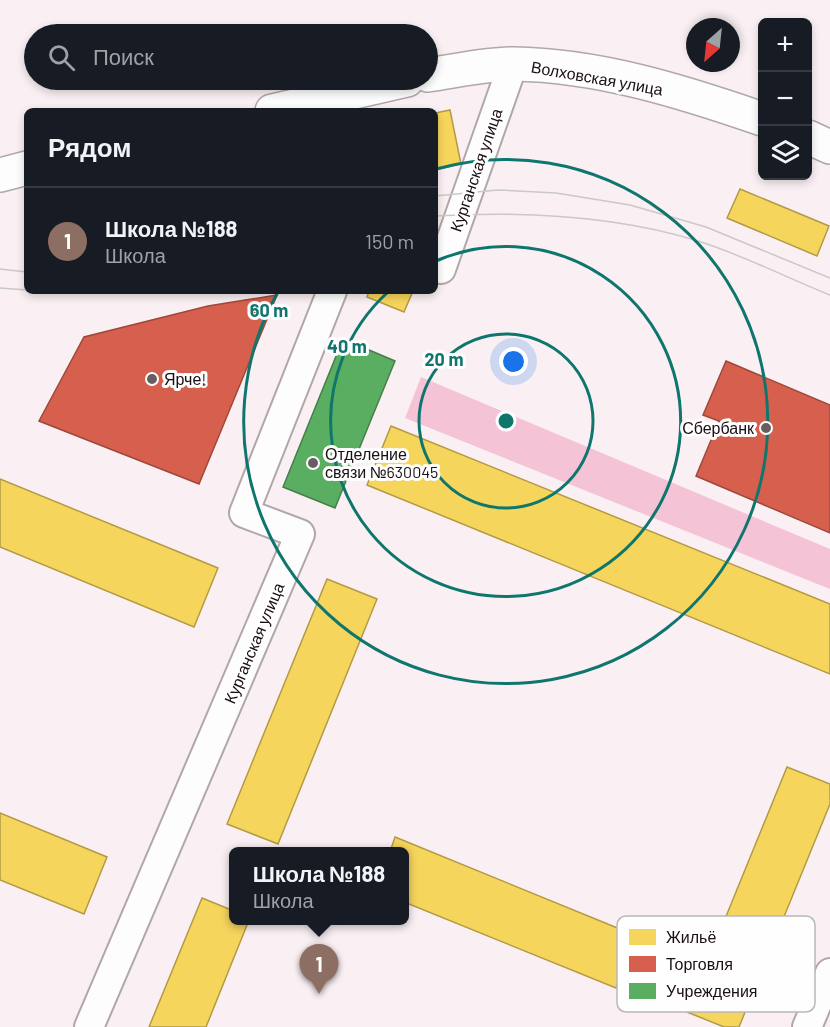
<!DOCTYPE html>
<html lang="ru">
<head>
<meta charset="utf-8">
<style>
	:root { --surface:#171b24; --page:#20242c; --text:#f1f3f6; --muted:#9ea1a6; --line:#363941; --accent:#7c3aed }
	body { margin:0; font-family:Barlow,sans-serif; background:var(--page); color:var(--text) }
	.controls { position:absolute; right:18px; top:18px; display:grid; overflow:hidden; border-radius:9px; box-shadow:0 3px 9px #0003 }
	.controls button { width:54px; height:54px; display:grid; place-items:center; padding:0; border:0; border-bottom:2px solid var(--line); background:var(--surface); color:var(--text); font:30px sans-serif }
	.compass { position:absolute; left:686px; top:18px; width:54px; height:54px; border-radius:50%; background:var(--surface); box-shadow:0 3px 9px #0003; rotate:207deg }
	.you { position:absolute; left:514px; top:362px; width:21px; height:21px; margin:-15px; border:4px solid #fff; border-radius:50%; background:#1a73e8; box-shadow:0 0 0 9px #1a73e833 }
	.badge { display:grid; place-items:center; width:39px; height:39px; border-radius:50%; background:var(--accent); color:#fff; font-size:20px; font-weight:700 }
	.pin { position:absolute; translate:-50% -50px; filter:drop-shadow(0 2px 3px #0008) }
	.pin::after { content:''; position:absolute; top:32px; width:21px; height:18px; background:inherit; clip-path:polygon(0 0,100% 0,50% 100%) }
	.popup { position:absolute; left:229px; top:847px; width:180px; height:78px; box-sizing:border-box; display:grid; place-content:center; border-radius:9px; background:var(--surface); filter:drop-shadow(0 2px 4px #0005); font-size:20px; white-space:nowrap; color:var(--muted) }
	.popup b { font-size:22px; color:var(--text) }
	.popup::after { content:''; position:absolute; left:50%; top:100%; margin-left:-12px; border:12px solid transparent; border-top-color:var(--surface) }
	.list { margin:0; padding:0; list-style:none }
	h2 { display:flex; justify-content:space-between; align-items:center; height:78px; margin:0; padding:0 24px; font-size:26px }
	h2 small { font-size:20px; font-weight:400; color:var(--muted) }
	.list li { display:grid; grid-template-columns:39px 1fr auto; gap:18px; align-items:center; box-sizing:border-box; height:108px; padding:0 24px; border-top:2px solid var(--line) }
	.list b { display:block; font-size:22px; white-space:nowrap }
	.list p { margin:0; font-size:20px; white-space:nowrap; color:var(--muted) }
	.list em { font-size:20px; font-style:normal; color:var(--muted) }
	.icon { flex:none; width:33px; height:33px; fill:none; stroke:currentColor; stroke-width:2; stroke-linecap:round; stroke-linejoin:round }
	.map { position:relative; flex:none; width:830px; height:1027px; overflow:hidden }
	.search { position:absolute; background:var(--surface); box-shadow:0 3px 9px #0003; left:24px; top:24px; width:414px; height:66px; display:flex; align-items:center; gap:15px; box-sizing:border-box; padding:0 21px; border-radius:33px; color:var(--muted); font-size:22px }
	.panel { position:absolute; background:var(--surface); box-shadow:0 3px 9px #0003; left:24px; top:108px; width:414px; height:186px; border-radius:9px }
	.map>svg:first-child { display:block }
	.forest { fill:#f4c3d5 }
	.homes { fill:#f6d55c; stroke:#b49a46; stroke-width:1.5 }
	.shops { fill:#d6604d; stroke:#9e483c; stroke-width:1.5 }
	.public { fill:#5aae61; stroke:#477e4a; stroke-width:1.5 }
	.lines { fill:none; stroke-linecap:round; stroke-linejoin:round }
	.minor-casing { stroke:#b1a7aa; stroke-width:32 }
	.secondary-casing { stroke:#b1a7aa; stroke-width:36 }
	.minor { stroke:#fefdfd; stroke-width:28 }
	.secondary { stroke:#fefdfd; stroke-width:33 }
	.tram { stroke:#cac8c8; stroke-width:1.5 }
	.ring { fill:none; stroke:#0f766e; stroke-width:3 }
	.poi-dot { fill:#685e61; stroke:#fefefe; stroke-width:2 }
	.labels { text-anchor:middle; stroke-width:6; stroke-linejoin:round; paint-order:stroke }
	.street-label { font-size:16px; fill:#1a0f13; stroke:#fefefe }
	.poi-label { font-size:16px; fill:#1a0f13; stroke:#fefefe; text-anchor:start }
	.key { fill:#fefefe; stroke:#bab6b8; stroke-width:1.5 }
	.key-label { font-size:16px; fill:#1a0f13 }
	.centre { fill:#0f766e; stroke:#fefefe; stroke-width:3 }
	.ring-label { font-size:18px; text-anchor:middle; font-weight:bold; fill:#0f766e; stroke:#fefefe; stroke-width:6; stroke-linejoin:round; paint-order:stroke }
</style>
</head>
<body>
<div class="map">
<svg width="830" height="1027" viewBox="0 0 830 1027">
	<rect width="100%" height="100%" fill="#faf0f3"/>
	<path class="forest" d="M 421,377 L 830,549 L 830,589 L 405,418 Z"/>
	<g class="homes">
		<path d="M 450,110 L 461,164 L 435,170 L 435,113 Z"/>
		<path d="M 740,189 L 829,226 L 817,256 L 727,218 Z"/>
		<path d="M 369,291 L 413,291 L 404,312 L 367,297 Z"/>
		<path d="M 391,426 L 830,604 L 830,674 L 367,485 Z"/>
		<path d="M 0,479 L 218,568 L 194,627 L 0,547 Z"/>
		<path d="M 327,579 L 377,599 L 278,844 L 227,824 Z"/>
		<path d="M 787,767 L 830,784 L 830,804 L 739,1027 L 724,1027 L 687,1012 Z"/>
		<path d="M 0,813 L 107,857 L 84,914 L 0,880 Z"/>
		<path d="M 395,837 L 637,936 L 616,988 L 404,902 L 404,852 L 390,852 Z"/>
		<path d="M 202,898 L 234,911 L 234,920 L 249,920 L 206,1027 L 149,1027 Z"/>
	</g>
	<g class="shops">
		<path d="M 331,28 L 332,34 L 304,34 Z"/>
		<path d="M 277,295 L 199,484 L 39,421 L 84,337 L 208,306 Z"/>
		<path d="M 726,361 L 830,405 L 830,533 L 696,476 L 719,421 L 703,415 Z"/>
	</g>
	<path class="public" d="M 343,339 L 395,361 L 335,508 L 283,487 Z"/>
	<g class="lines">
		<defs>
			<g id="minor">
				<path d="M 435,268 L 441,269 L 513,64"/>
				<path d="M 89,1027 L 300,534 L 244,513 L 332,291"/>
				<path d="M 807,1027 L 830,973"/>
			</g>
			<g id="secondary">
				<path d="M 428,75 C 456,71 485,64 514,64 C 598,65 684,92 762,119"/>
				<path d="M 272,111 L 407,80"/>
				<path d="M 808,137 L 830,147"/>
				<path d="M 0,175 L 27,168"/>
			</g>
		</defs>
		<use href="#minor" class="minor-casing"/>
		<use href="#secondary" class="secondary-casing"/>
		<use href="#minor" class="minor"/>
		<use href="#secondary" class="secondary"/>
		<g class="tram">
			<path d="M 435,196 L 498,190 L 556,193 L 630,205 L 706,227 L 830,278"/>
			<path d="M 435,216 C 523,211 613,215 698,241 C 743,255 787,278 830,295"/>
			<path d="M 0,269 L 27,272"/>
			<path d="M 0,288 L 27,290"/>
		</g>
	</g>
	<g class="ring">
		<circle cx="506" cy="421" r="87"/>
		<path d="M436 261A175 175 0 1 1 388 292"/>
		<path d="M436 169A262 262 0 1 1 278 292"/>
	</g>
	<g class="poi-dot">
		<circle cx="152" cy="379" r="6"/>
		<circle cx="766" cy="428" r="6"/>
		<circle cx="313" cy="463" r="6"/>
	</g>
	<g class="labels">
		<g class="street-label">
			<text transform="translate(597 78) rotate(10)" y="6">Волховская улица</text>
			<text transform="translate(476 170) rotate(-71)" y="6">Курганская улица</text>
			<text transform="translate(254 643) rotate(-67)" y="6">Курганская улица</text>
		</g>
		<g class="poi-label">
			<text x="164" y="385">Ярче!</text>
			<text x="754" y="434" text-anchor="end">Сбербанк</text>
			<text x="325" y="460">Отделение<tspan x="325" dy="18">связи №630045</tspan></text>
		</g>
	</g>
	<rect x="617" y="916" width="198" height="96" rx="9" class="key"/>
	<rect x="629" y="929" width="27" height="16" fill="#f6d55c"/>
	<rect x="629" y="956" width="27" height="16" fill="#d6604d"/>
	<rect x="629" y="983" width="27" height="16" fill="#5aae61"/>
	<g class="key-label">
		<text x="666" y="943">Жильё</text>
		<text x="666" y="970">Торговля</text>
		<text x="666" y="997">Учреждения</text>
	</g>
	<circle cx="506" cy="421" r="9" class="centre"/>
	<g class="ring-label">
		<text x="269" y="317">60 m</text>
		<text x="347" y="353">40 m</text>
		<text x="444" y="366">20 m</text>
	</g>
</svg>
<div class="controls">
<button>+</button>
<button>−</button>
<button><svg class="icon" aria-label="layers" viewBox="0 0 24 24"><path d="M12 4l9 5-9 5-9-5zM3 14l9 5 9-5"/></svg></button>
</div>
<svg class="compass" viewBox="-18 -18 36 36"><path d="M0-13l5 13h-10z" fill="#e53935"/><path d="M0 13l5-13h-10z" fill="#9ea1a6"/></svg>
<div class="you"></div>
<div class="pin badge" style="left:319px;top:994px;background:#8d6e63">1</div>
<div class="popup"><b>Школа №188</b>Школа</div>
<div class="search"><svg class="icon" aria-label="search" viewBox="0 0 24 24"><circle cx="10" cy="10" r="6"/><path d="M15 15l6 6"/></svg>Поиск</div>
<section class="panel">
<h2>Рядом<small></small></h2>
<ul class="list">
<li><span class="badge" style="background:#8d6e63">1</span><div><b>Школа №188</b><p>Школа</p></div><em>150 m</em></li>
</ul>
</section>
</div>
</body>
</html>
